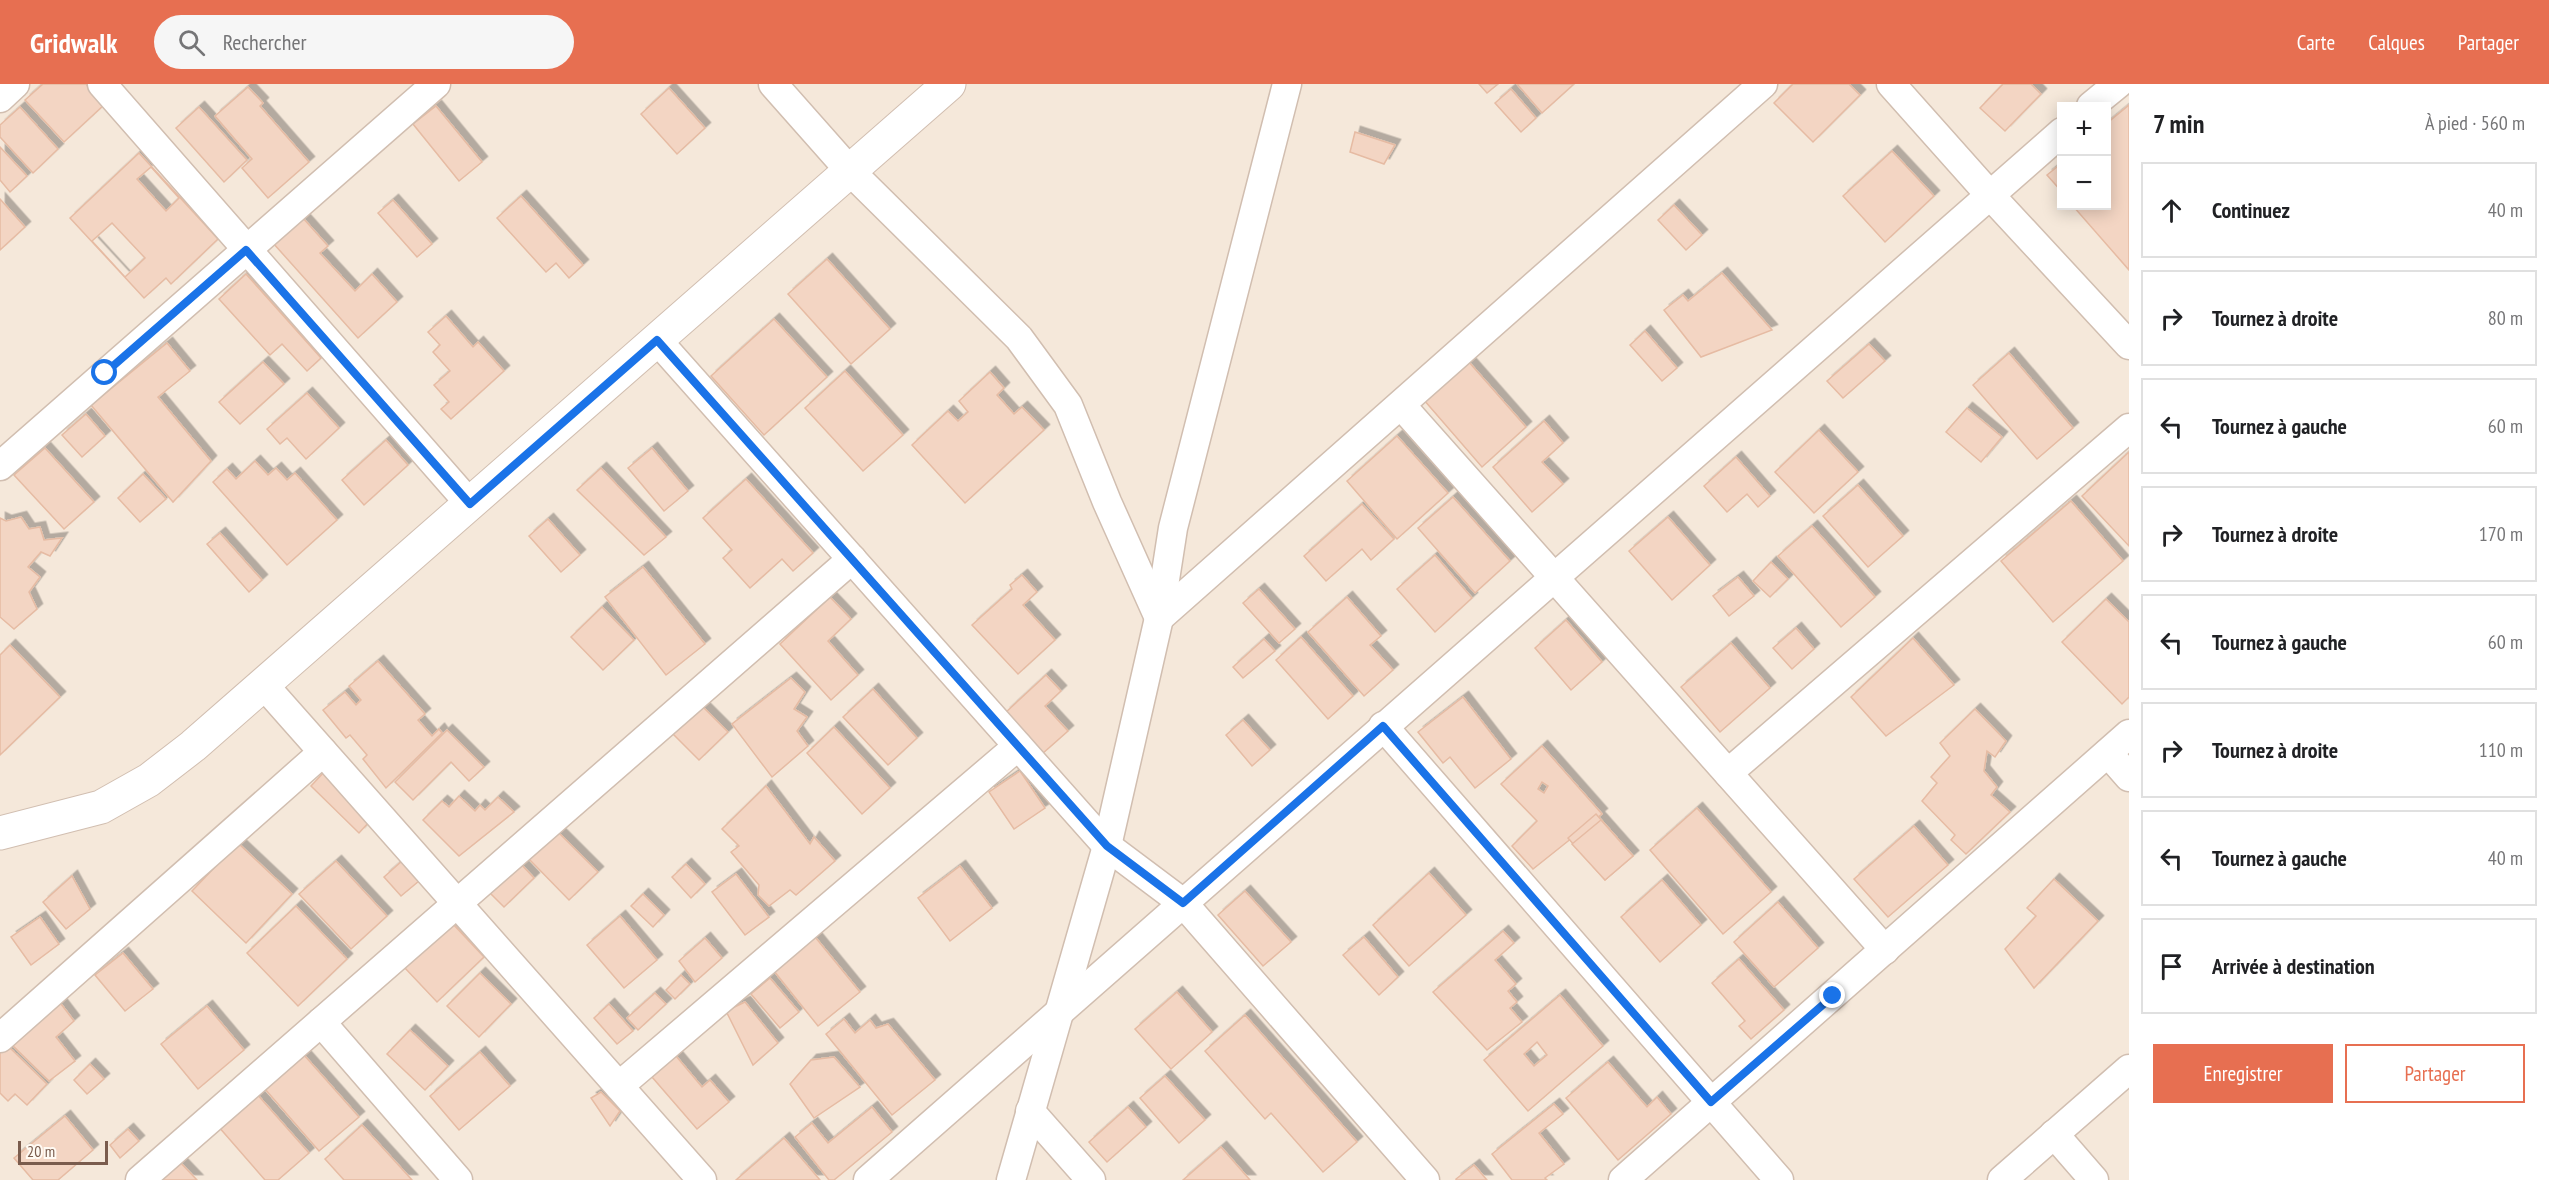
<!DOCTYPE html>
<html lang="fr">
<head>
<meta charset="utf-8">
<style>
	:root { --surface:#fff; --page:#f6f6f6; --text:#202124; --muted:#757577; --line:#e0e0e0; --accent:#e76f51 }
	body { margin:0; font-family:"PT Sans Narrow",sans-serif; background:var(--page); color:var(--text) }
	.controls { position:absolute; right:18px; top:18px; display:grid; overflow:hidden; border-radius:0px; box-shadow:0 3px 15px #0003 }
	.controls button { width:54px; height:54px; display:grid; place-items:center; padding:0; border:0; border-bottom:2px solid var(--line); background:var(--surface); color:var(--text); font:30px sans-serif }
	.scale { position:absolute; left:18px; bottom:15px; width:90px; box-sizing:border-box; padding-left:6px; border:3px solid #7a5c4d; border-top:0; font-size:16px; line-height:21px; white-space:nowrap; color:#7a5c4d; -webkit-text-stroke:4px #fffaf3; paint-order:stroke }
	.stop { position:absolute; width:18px; height:18px; margin:-14px; border:4px solid #1a73e8; border-radius:50%; background:#fff }
	.stop.end { background:#1a73e8; border-color:#fff; box-shadow:0 2px 6px #0008 }
	.list { margin:0; padding:0; list-style:none }
	h2 { display:flex; justify-content:space-between; align-items:center; height:78px; margin:0; padding:0 24px; font-size:26px }
	h2 small { font-size:20px; font-weight:400; color:var(--muted) }
	.list li { display:grid; grid-template-columns:39px 1fr auto; gap:18px; align-items:center; box-sizing:border-box; height:96px; margin:0 12px 12px; padding:0 12px; border:2px solid var(--line); border-radius:0px }
	.list b { display:block; font-size:22px; white-space:nowrap }
	.list em { font-size:20px; font-style:normal; color:var(--muted) }
	.actions { display:flex; gap:12px; padding:18px 24px }
	.actions a { flex:1; padding:14px 0; border:2px solid var(--accent); border-radius:0px; text-align:center; font-size:21px; color:var(--accent) }
	.actions .main { background:var(--accent); color:#fff }
	.icon { flex:none; width:33px; height:33px; fill:none; stroke:currentColor; stroke-width:2; stroke-linecap:round; stroke-linejoin:round }
	.map { position:relative; flex:none; width:2129px; height:1096px; overflow:hidden }
	header { display:flex; align-items:center; gap:36px; box-sizing:border-box; height:84px; padding:0 30px; background:var(--accent); color:#fff }
	header strong { font-size:28px }
	nav { display:flex; gap:33px; margin-inline-start:auto; font-size:21px }
	.search { width:420px; height:54px; background:var(--page); display:flex; align-items:center; gap:15px; box-sizing:border-box; padding:0 21px; border-radius:33px; color:var(--muted); font-size:22px }
	main { display:flex }
	aside { flex:1; background:var(--surface) }
	.map>svg:first-child { display:block }
	.residential { fill:#f5e8da; fill-rule:evenodd }
	.building { fill:#f3d5c3; stroke:#e6bba3; stroke-width:1.5; fill-rule:evenodd; filter:url(#shadow) }
	.lines { fill:none; stroke-linecap:round; stroke-linejoin:round }
	.minor-casing { stroke:#d1beb0; stroke-width:31 }
	.tertiary-casing { stroke:#d1beb0; stroke-width:35 }
	.minor { stroke:#fff; stroke-width:28 }
	.tertiary { stroke:#fff; stroke-width:33 }
	.route { stroke:#1a73e8; stroke-width:8 }
</style>
</head>
<body>
<header>
<strong>Gridwalk</strong>
<div class="search"><svg class="icon" aria-label="search" viewBox="0 0 24 24"><circle cx="10" cy="10" r="6"/><path d="M15 15l6 6"/></svg>Rechercher</div>
<nav><a>Carte</a><a>Calques</a><a>Partager</a></nav>
</header>
<main>
<div class="map">
<svg width="2129" height="1096" viewBox="0 0 2129 1096">
	<defs>
		<filter id="shadow"><feDropShadow dx="5.5" dy="-5.5" stdDeviation="0" flood-color="#0004"/></filter>
	</defs>
	<rect width="100%" height="100%" fill="#fdf6ec"/>
	<path class="residential" d="M 0,0 L 2129,0 L 2129,1096 L 0,1096 ZM 2062,22 L 2106,22 L 2106,122 L 2062,122 Z"/>
	<g class="building">
		<path d="M 43,0 L 86,0 L 105,20 L 64,58 L 25,16 Z"/>
		<path d="M 1479,0 L 1498,0 L 1487,9 Z"/>
		<path d="M 1517,0 L 1574,0 L 1542,29 Z"/>
		<path d="M 1793,0 L 1849,0 L 1860,11 L 1813,58 L 1774,19 Z"/>
		<path d="M 2003,0 L 2031,0 L 2041,10 L 2005,47 L 1980,24 Z"/>
		<path d="M 248,3 L 263,19 L 260,22 L 309,78 L 268,114 L 242,84 L 252,75 L 215,32 Z"/>
		<path d="M 669,4 L 705,44 L 677,70 L 641,30 Z"/>
		<path d="M 1511,5 L 1536,34 L 1521,48 L 1495,19 Z"/>
		<path d="M 2129,21 L 2129,186 L 2073,122 L 2106,122 L 2106,40 Z"/>
		<path d="M 436,22 L 482,78 L 459,97 L 413,40 Z"/>
		<path d="M 20,23 L 58,65 L 33,89 L 0,53 L 0,41 Z"/>
		<path d="M 199,23 L 247,76 L 224,98 L 176,44 Z"/>
		<path d="M 1355,48 L 1395,61 L 1384,80 L 1350,68 Z"/>
		<path d="M 0,63 L 27,92 L 10,108 L 0,96 Z"/>
		<path d="M 1892,67 L 1934,112 L 1885,158 L 1843,112 Z"/>
		<path d="M 139,69 L 218,155 L 171,200 L 166,194 L 144,214 L 70,134 ZM 151,83 L 179,114 L 166,127 L 137,95 ZM 112,139 L 145,174 L 125,193 L 92,157 Z"/>
		<path d="M 2062,79 L 2062,108 L 2047,91 Z"/>
		<path d="M 521,112 L 583,181 L 569,194 L 556,179 L 546,188 L 497,134 Z"/>
		<path d="M 0,115 L 25,143 L 0,166 Z"/>
		<path d="M 393,116 L 432,160 L 417,173 L 378,129 Z"/>
		<path d="M 1674,121 L 1702,151 L 1686,166 L 1658,136 Z"/>
		<path d="M 302,133 L 328,162 L 320,169 L 355,207 L 372,190 L 397,218 L 358,254 L 273,159 Z"/>
		<path d="M 827,175 L 890,245 L 851,280 L 788,210 Z"/>
		<path d="M 1722,189 L 1772,246 L 1701,273 L 1664,226 L 1683,211 L 1688,217 Z"/>
		<path d="M 246,190 L 321,274 L 307,287 L 282,260 L 270,271 L 219,215 Z"/>
		<path d="M 446,232 L 473,263 L 478,258 L 504,287 L 451,335 L 441,325 L 449,318 L 434,301 L 450,287 L 433,268 L 440,261 L 428,248 Z"/>
		<path d="M 774,235 L 827,293 L 764,351 L 711,292 Z"/>
		<path d="M 1645,247 L 1677,284 L 1662,297 L 1630,261 Z"/>
		<path d="M 167,259 L 190,287 L 158,313 L 211,377 L 173,418 L 91,321 Z"/>
		<path d="M 1869,260 L 1885,277 L 1843,314 L 1827,297 Z"/>
		<path d="M 2009,269 L 2073,344 L 2037,375 L 1973,301 Z"/>
		<path d="M 1468,277 L 1526,343 L 1482,383 L 1424,316 Z"/>
		<path d="M 263,278 L 284,300 L 240,340 L 219,318 Z"/>
		<path d="M 845,287 L 903,351 L 863,387 L 805,324 Z"/>
		<path d="M 990,288 L 1004,304 L 997,311 L 1014,330 L 1022,323 L 1044,346 L 965,419 L 912,361 L 948,327 L 958,337 L 968,328 L 959,317 Z"/>
		<path d="M 307,309 L 339,344 L 306,375 L 287,354 L 280,360 L 267,345 Z"/>
		<path d="M 1967,324 L 2002,353 L 1981,378 L 1946,348 Z"/>
		<path d="M 86,330 L 105,352 L 82,373 L 62,351 Z"/>
		<path d="M 1544,337 L 1563,359 L 1542,378 L 1563,400 L 1532,428 L 1493,383 Z"/>
		<path d="M 1819,346 L 1858,388 L 1814,429 L 1775,388 Z"/>
		<path d="M 1397,352 L 1448,409 L 1397,455 L 1347,397 Z"/>
		<path d="M 386,356 L 408,381 L 364,421 L 342,396 Z"/>
		<path d="M 45,364 L 94,418 L 64,445 L 14,391 Z"/>
		<path d="M 652,364 L 688,407 L 664,427 L 628,384 Z"/>
		<path d="M 2129,368 L 2129,462 L 2082,412 Z"/>
		<path d="M 1736,373 L 1770,412 L 1758,423 L 1747,410 L 1727,428 L 1704,402 Z"/>
		<path d="M 255,377 L 268,391 L 276,384 L 287,396 L 295,389 L 337,436 L 287,481 L 213,398 L 227,385 L 236,395 Z"/>
		<path d="M 601,384 L 666,453 L 644,471 L 577,406 Z"/>
		<path d="M 143,390 L 166,415 L 140,438 L 118,414 Z"/>
		<path d="M 746,395 L 813,469 L 793,487 L 782,475 L 750,504 L 723,474 L 732,466 L 703,434 Z"/>
		<path d="M 1858,401 L 1903,452 L 1868,483 L 1823,432 Z"/>
		<path d="M 1453,413 L 1510,477 L 1475,509 L 1418,444 Z"/>
		<path d="M 2071,417 L 2123,477 L 2053,538 L 2001,477 Z"/>
		<path d="M 1362,420 L 1394,455 L 1371,476 L 1362,465 L 1326,497 L 1304,472 Z"/>
		<path d="M 21,433 L 29,445 L 40,443 L 44,456 L 62,454 L 50,472 L 41,468 L 28,483 L 40,493 L 29,508 L 37,525 L 14,545 L 0,533 L 0,434 L 6,437 Z"/>
		<path d="M 1668,433 L 1710,481 L 1672,516 L 1629,467 Z"/>
		<path d="M 548,435 L 580,471 L 561,488 L 529,452 Z"/>
		<path d="M 1812,442 L 1875,513 L 1841,543 L 1778,472 Z"/>
		<path d="M 220,449 L 262,496 L 249,508 L 207,460 Z"/>
		<path d="M 1435,471 L 1472,514 L 1435,548 L 1397,505 Z"/>
		<path d="M 1771,478 L 1788,495 L 1770,513 L 1753,497 Z"/>
		<path d="M 643,483 L 705,560 L 666,591 L 605,513 Z"/>
		<path d="M 1022,491 L 1037,508 L 1023,521 L 1055,556 L 1018,590 L 972,541 L 1012,505 L 1010,501 Z"/>
		<path d="M 1738,493 L 1754,512 L 1729,532 L 1713,512 Z"/>
		<path d="M 1259,505 L 1295,545 L 1279,559 L 1243,519 Z"/>
		<path d="M 830,513 L 851,535 L 828,557 L 858,591 L 831,616 L 780,560 Z"/>
		<path d="M 1347,513 L 1381,552 L 1370,561 L 1393,586 L 1364,612 L 1308,548 Z"/>
		<path d="M 2106,515 L 2129,538 L 2129,613 L 2122,620 L 2062,558 Z"/>
		<path d="M 602,523 L 634,556 L 603,586 L 571,553 Z"/>
		<path d="M 1566,536 L 1602,578 L 1571,606 L 1535,564 Z"/>
		<path d="M 1796,544 L 1814,565 L 1792,585 L 1773,564 Z"/>
		<path d="M 1301,553 L 1353,612 L 1328,635 L 1276,576 Z"/>
		<path d="M 1913,554 L 1954,601 L 1886,652 L 1851,613 Z"/>
		<path d="M 1264,555 L 1275,567 L 1243,594 L 1233,583 Z"/>
		<path d="M 1731,559 L 1770,604 L 1720,648 L 1681,603 Z"/>
		<path d="M 10,561 L 60,613 L 0,671 L 0,571 Z"/>
		<path d="M 378,577 L 425,630 L 418,636 L 432,652 L 439,645 L 442,649 L 386,704 L 363,675 L 367,671 L 350,651 L 346,654 L 323,626 L 345,608 L 356,621 L 361,616 L 349,602 Z"/>
		<path d="M 1046,591 L 1061,607 L 1045,622 L 1068,647 L 1042,670 L 1005,629 Z"/>
		<path d="M 791,594 L 805,608 L 794,625 L 807,633 L 797,647 L 808,662 L 772,693 L 732,640 Z"/>
		<path d="M 873,605 L 917,654 L 888,681 L 843,633 Z"/>
		<path d="M 1463,613 L 1511,675 L 1475,704 L 1450,673 L 1443,679 L 1418,648 Z"/>
		<path d="M 699,619 L 728,648 L 699,676 L 670,647 Z"/>
		<path d="M 1975,625 L 2006,657 L 1995,673 L 1987,667 L 1984,687 L 1997,703 L 1991,711 L 2010,728 L 1966,770 L 1951,756 L 1955,751 L 1922,717 L 1937,699 L 1931,693 L 1950,672 L 1940,659 Z"/>
		<path d="M 1243,636 L 1270,666 L 1252,682 L 1226,651 Z"/>
		<path d="M 834,643 L 890,704 L 862,730 L 807,669 Z"/>
		<path d="M 447,646 L 484,683 L 469,697 L 451,678 L 413,716 L 395,698 Z"/>
		<path d="M 1542,662 L 1602,730 L 1533,785 L 1512,762 L 1537,737 L 1501,700 ZM 1542,698 L 1548,702 L 1544,709 L 1538,705 Z"/>
		<path d="M 326,686 L 370,737 L 359,749 L 311,702 Z"/>
		<path d="M 1020,687 L 1045,724 L 1014,745 L 989,708 Z"/>
		<path d="M 766,702 L 810,760 L 814,753 L 835,777 L 796,811 L 790,806 L 769,822 L 758,811 L 759,801 L 731,768 L 739,762 L 722,745 Z"/>
		<path d="M 459,712 L 475,727 L 480,721 L 485,726 L 498,713 L 514,728 L 459,772 L 423,736 L 442,717 L 449,723 Z"/>
		<path d="M 1697,724 L 1771,808 L 1723,850 L 1650,766 Z"/>
		<path d="M 1596,730 L 1633,772 L 1605,796 L 1568,754 Z"/>
		<path d="M 1601,736 L 1633,772 L 1605,796 L 1572,760 Z"/>
		<path d="M 1914,742 L 1948,781 L 1888,833 L 1854,795 Z"/>
		<path d="M 555,745 L 598,788 L 569,816 L 527,773 Z"/>
		<path d="M 238,759 L 292,810 L 246,859 L 192,807 Z"/>
		<path d="M 336,777 L 387,832 L 351,865 L 299,810 Z"/>
		<path d="M 402,777 L 419,797 L 401,812 L 384,793 Z"/>
		<path d="M 520,779 L 534,794 L 504,823 L 489,808 Z"/>
		<path d="M 686,780 L 705,800 L 691,814 L 672,793 Z"/>
		<path d="M 960,782 L 992,824 L 950,857 L 918,814 Z"/>
		<path d="M 1429,789 L 1466,831 L 1409,882 L 1373,841 Z"/>
		<path d="M 736,790 L 769,833 L 745,851 L 712,808 Z"/>
		<path d="M 72,792 L 90,825 L 66,845 L 43,818 Z"/>
		<path d="M 2054,795 L 2098,837 L 2034,904 L 2005,865 L 2036,832 L 2027,824 Z"/>
		<path d="M 1662,796 L 1701,841 L 1660,878 L 1621,833 Z"/>
		<path d="M 1245,807 L 1291,858 L 1263,882 L 1218,831 Z"/>
		<path d="M 643,810 L 664,831 L 653,843 L 631,822 Z"/>
		<path d="M 1778,818 L 1818,864 L 1774,903 L 1734,858 Z"/>
		<path d="M 296,822 L 347,875 L 298,922 L 247,869 Z"/>
		<path d="M 620,832 L 657,876 L 624,904 L 587,861 Z"/>
		<path d="M 40,833 L 59,860 L 31,881 L 11,853 Z"/>
		<path d="M 451,838 L 484,873 L 437,918 L 404,883 Z"/>
		<path d="M 1503,847 L 1514,859 L 1495,876 L 1516,900 L 1508,907 L 1517,918 L 1510,924 L 1522,938 L 1487,966 L 1433,908 Z"/>
		<path d="M 811,848 L 860,908 L 818,942 L 770,882 Z"/>
		<path d="M 1364,853 L 1398,893 L 1379,911 L 1343,871 Z"/>
		<path d="M 705,854 L 722,874 L 695,898 L 679,877 Z"/>
		<path d="M 123,869 L 153,905 L 125,927 L 95,891 Z"/>
		<path d="M 1739,875 L 1784,926 L 1751,955 L 1739,942 L 1745,937 L 1712,899 Z"/>
		<path d="M 480,889 L 511,920 L 479,953 L 447,922 Z"/>
		<path d="M 681,891 L 690,900 L 675,915 L 666,906 Z"/>
		<path d="M 770,894 L 799,928 L 780,944 L 751,910 Z"/>
		<path d="M 1177,908 L 1212,948 L 1171,985 L 1135,945 Z"/>
		<path d="M 655,909 L 666,920 L 638,946 L 627,934 Z"/>
		<path d="M 1560,911 L 1603,962 L 1528,1027 L 1484,976 ZM 1537,958 L 1547,971 L 1534,982 L 1524,970 Z"/>
		<path d="M 58,916 L 74,937 L 56,953 L 75,977 L 49,997 L 9,958 Z"/>
		<path d="M 745,918 L 778,959 L 753,981 L 726,927 Z"/>
		<path d="M 609,920 L 633,947 L 617,960 L 594,934 Z"/>
		<path d="M 207,922 L 244,966 L 198,1005 L 161,960 Z"/>
		<path d="M 1245,931 L 1357,1058 L 1323,1088 L 1271,1029 L 1265,1035 L 1205,967 Z"/>
		<path d="M 844,935 L 855,949 L 870,936 L 876,944 L 888,940 L 935,996 L 892,1031 L 826,950 Z"/>
		<path d="M 410,946 L 448,982 L 425,1006 L 387,970 Z"/>
		<path d="M 7,961 L 47,1000 L 27,1021 L 15,1010 L 8,1017 L 0,1009 L 0,968 Z"/>
		<path d="M 480,968 L 510,1002 L 459,1046 L 430,1012 Z"/>
		<path d="M 304,971 L 359,1033 L 319,1067 L 265,1005 Z"/>
		<path d="M 676,972 L 702,1003 L 710,996 L 729,1018 L 697,1045 L 652,993 Z"/>
		<path d="M 834,973 L 860,1003 L 814,1034 L 790,1000 L 811,976 Z"/>
		<path d="M 1608,978 L 1647,1023 L 1657,1013 L 1671,1030 L 1618,1076 L 1566,1014 Z"/>
		<path d="M 90,980 L 104,995 L 87,1010 L 74,996 Z"/>
		<path d="M 1165,992 L 1205,1036 L 1179,1059 L 1140,1014 Z"/>
		<path d="M 601,1008 L 620,1027 L 610,1042 L 591,1014 Z"/>
		<path d="M 256,1009 L 309,1069 L 278,1096 L 265,1096 L 218,1042 Z"/>
		<path d="M 1554,1020 L 1563,1030 L 1539,1049 L 1564,1080 L 1545,1094 L 1547,1096 L 1512,1096 L 1492,1070 Z"/>
		<path d="M 872,1023 L 892,1048 L 834,1096 L 829,1096 L 795,1053 L 812,1039 L 828,1059 Z"/>
		<path d="M 1128,1023 L 1146,1043 L 1107,1078 L 1089,1058 Z"/>
		<path d="M 65,1032 L 93,1066 L 58,1096 L 33,1096 L 14,1074 Z"/>
		<path d="M 362,1041 L 412,1096 L 344,1096 L 325,1075 Z"/>
		<path d="M 128,1045 L 139,1057 L 120,1074 L 110,1061 Z"/>
		<path d="M 784,1054 L 820,1096 L 736,1096 Z"/>
		<path d="M 1221,1063 L 1250,1096 L 1183,1096 Z"/>
		<path d="M 178,1076 L 197,1096 L 160,1096 Z"/>
		<path d="M 1474,1081 L 1487,1096 L 1456,1096 L 1456,1095 Z"/>
	</g>
	<g class="lines">
		<defs>
			<g id="minor">
				<path d="M 102,0 L 470,420"/>
				<path d="M 773,0 L 850,87 L 1019,254 L 1068,321 L 1107,418 L 1159,534 L 1763,0"/>
				<path d="M 1891,0 L 1989,110 L 2129,261"/>
				<path d="M 0,14 L 15,0"/>
				<path d="M 2091,22 L 2118,0"/>
				<path d="M 657,256 L 1107,762 L 1183,819 L 1425,1096"/>
				<path d="M 1401,321 L 1885,866"/>
				<path d="M 0,382 L 436,0"/>
				<path d="M 263,600 L 702,1096"/>
				<path d="M 1383,642 L 1779,1096"/>
				<path d="M 2108,669 L 2129,693"/>
				<path d="M 1728,689 L 2129,344"/>
				<path d="M 321,938 L 458,1096"/>
				<path d="M 0,954 L 323,668"/>
				<path d="M 619,1002 L 1018,662"/>
				<path d="M 1030,1027 L 1091,1096"/>
				<path d="M 2054,1050 L 2094,1096"/>
				<path d="M 140,1096 L 852,475"/>
				<path d="M 868,1096 L 2062,48"/>
				<path d="M 1011,1096 L 1107,762 L 1159,534 L 1173,444 L 1287,0"/>
				<path d="M 1623,1096 L 2129,650"/>
				<path d="M 2002,1096 L 2129,985"/>
			</g>
			<path id="tertiary" d="M 0,749 L 101,723 L 149,696 L 193,662 L 949,0"/>
		</defs>
		<use href="#minor" class="minor-casing"/>
		<use href="#tertiary" class="tertiary-casing"/>
		<use href="#minor" class="minor"/>
		<use href="#tertiary" class="tertiary"/>
	</g>
	<g class="lines">
		<path class="route" d="M 105,289 L 246,166 L 470,420 L 657,256 L 1107,762 L 1183,819 L 1383,642 L 1711,1018 L 1833,912"/>
	</g>
</svg>
<div class="controls">
<button>+</button>
<button>−</button>
</div>
<div class="scale">20 m</div>
<div class="stop" style="left:105px;top:289px"></div>
<div class="stop end" style="left:1833px;top:912px"></div>
</div>
<aside>
<h2>7 min<small>À pied · 560 m</small></h2>
<ul class="list">
<li><svg class="icon" aria-label="ahead" viewBox="0 0 24 24"><path d="M12 20V5M6 11l6-6 6 6"/></svg><div><b>Continuez</b></div><em>40 m</em></li>
<li><svg class="icon" aria-label="right" viewBox="0 0 24 24"><path d="M7 20v-9h11M14 6l5 5-5 5"/></svg><div><b>Tournez à droite</b></div><em>80 m</em></li>
<li><svg class="icon" aria-label="left" viewBox="0 0 24 24"><path d="M17 20v-9H6M10 6l-5 5 5 5"/></svg><div><b>Tournez à gauche</b></div><em>60 m</em></li>
<li><svg class="icon" aria-label="right" viewBox="0 0 24 24"><path d="M7 20v-9h11M14 6l5 5-5 5"/></svg><div><b>Tournez à droite</b></div><em>170 m</em></li>
<li><svg class="icon" aria-label="left" viewBox="0 0 24 24"><path d="M17 20v-9H6M10 6l-5 5 5 5"/></svg><div><b>Tournez à gauche</b></div><em>60 m</em></li>
<li><svg class="icon" aria-label="right" viewBox="0 0 24 24"><path d="M7 20v-9h11M14 6l5 5-5 5"/></svg><div><b>Tournez à droite</b></div><em>110 m</em></li>
<li><svg class="icon" aria-label="left" viewBox="0 0 24 24"><path d="M17 20v-9H6M10 6l-5 5 5 5"/></svg><div><b>Tournez à gauche</b></div><em>40 m</em></li>
<li><svg class="icon" aria-label="arrive" viewBox="0 0 24 24"><path d="M6 21V4h12l-3 4 3 4H6"/></svg><div><b>Arrivée à destination</b></div></li>
</ul>
<div class="actions"><a class="main">Enregistrer</a><a>Partager</a></div>
</aside>
</main>
</body>
</html>
